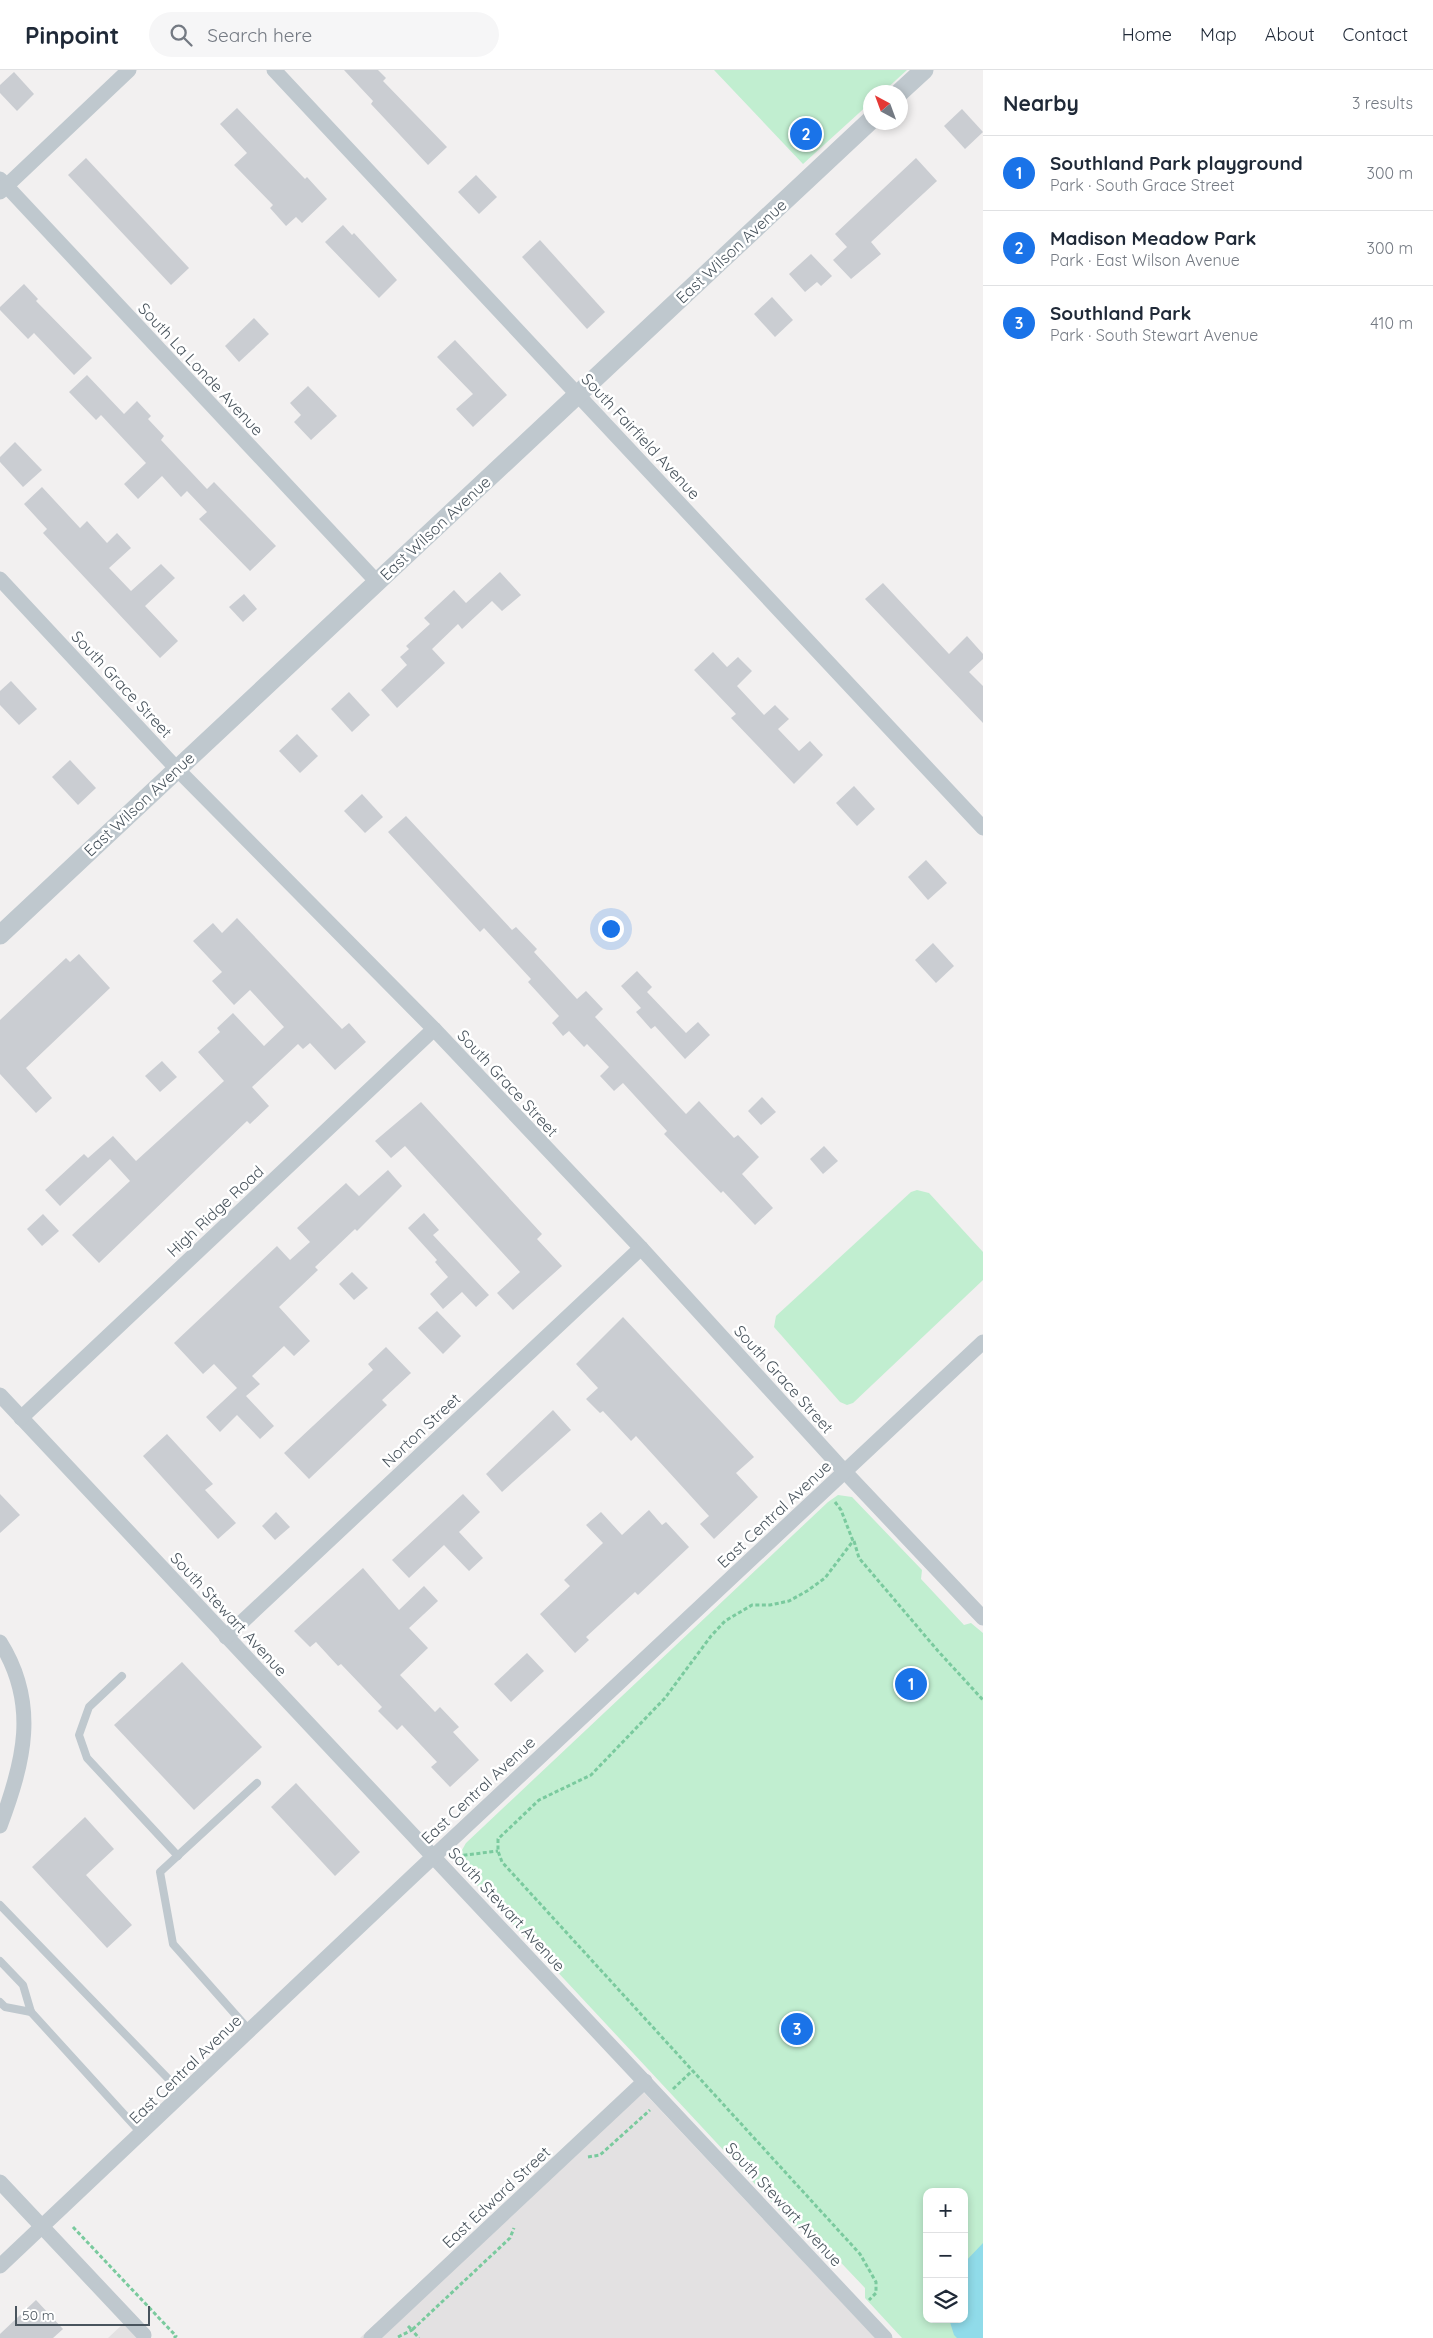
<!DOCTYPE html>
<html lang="en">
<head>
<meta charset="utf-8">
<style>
	:root { --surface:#fff; --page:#f6f6f7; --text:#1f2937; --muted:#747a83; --line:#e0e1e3; --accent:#1a73e8 }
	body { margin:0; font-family:Quicksand,sans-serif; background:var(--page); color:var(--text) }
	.controls { position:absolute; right:15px; bottom:15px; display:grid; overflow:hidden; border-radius:10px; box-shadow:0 2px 8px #0003 }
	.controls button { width:45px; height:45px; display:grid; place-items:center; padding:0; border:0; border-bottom:1px solid var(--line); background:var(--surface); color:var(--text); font:25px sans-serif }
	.compass { position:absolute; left:863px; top:15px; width:45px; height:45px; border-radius:50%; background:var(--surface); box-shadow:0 2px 8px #0003; rotate:319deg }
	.scale { position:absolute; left:15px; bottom:12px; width:135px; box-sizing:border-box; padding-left:5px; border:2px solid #49545d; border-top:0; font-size:14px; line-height:18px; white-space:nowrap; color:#49545d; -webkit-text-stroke:4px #fff; paint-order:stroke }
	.you { position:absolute; left:610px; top:858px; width:18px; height:18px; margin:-12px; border:4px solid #fff; border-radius:50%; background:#1a73e8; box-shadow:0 0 0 8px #1a73e833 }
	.badge { display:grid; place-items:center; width:32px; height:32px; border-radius:50%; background:var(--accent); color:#fff; font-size:16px; font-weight:700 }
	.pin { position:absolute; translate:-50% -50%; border:2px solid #fff; box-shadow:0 1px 5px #0006 }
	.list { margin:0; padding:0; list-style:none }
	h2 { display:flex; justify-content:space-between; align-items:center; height:65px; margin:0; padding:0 20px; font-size:21px }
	h2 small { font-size:16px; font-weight:400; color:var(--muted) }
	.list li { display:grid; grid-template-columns:32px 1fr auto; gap:15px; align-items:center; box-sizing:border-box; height:75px; padding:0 20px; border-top:1px solid var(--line) }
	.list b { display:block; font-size:19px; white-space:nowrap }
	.list p { margin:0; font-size:16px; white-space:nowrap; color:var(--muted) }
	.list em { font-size:16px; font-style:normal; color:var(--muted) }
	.icon { flex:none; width:28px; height:28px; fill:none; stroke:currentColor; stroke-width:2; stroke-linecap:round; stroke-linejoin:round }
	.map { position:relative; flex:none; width:983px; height:2268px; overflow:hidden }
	header { display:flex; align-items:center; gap:30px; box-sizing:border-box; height:70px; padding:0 25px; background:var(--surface); border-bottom:1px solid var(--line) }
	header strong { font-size:24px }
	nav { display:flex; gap:28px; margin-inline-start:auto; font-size:18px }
	.search { width:350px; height:45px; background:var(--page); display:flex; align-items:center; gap:12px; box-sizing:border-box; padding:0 18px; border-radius:28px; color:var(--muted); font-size:19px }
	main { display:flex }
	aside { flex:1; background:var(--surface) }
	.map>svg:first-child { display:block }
	.education { fill:#e3e1e2 }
	.green { fill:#c1eed0; fill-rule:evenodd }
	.water { fill:#90dbe9 }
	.building { fill:#cacdd2 }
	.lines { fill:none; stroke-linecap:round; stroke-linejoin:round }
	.path { stroke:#7aca9e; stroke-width:3; stroke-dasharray:4 2.5; stroke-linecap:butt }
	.service { stroke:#bfc8ce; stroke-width:8 }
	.minor { stroke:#bfc8ce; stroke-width:15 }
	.tertiary { stroke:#bfc8ce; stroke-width:19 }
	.labels { text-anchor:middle; stroke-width:5; stroke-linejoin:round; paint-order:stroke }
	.street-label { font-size:16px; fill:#49545d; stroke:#fff }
</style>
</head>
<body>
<header>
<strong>Pinpoint</strong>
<div class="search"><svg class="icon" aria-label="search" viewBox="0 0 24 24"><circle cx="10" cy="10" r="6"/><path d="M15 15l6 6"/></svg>Search here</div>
<nav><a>Home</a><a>Map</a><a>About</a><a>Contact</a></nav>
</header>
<main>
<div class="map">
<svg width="983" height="2268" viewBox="0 0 983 2268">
	<rect width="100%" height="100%" fill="#f2f0f0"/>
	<g class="education">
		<path d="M 634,2012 L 875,2268 L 360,2268 Z"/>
		<path d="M 123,2254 L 151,2268 L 108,2268 Z"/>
	</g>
	<g class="green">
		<path d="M 714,0 L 907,0 L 883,22 L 871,22 L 870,33 L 803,94 Z"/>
		<path d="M 917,1120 L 929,1123 L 983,1182 L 983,1210 L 853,1333 L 847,1335 L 840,1332 L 774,1257 L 776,1246 L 911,1122 Z"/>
		<path d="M 838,1425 L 852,1427 L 922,1500 L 921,1509 L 964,1555 L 971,1553 L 983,1563 L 983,2268 L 902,2268 L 865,2228 L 865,2218 L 810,2160 L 794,2156 L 459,1796 L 458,1787 L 466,1773 L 828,1432 ZM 927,2122 L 964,2122 L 964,2249 L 927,2249 Z"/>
	</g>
	<path class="water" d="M 983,2173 L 983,2268 L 957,2268 L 954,2265 L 949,2249 L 964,2249 L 964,2193 Z"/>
	<g class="building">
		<path d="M 344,0 L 378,0 L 386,8 L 383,11 L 447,77 L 428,95 L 371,34 L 373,31 Z"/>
		<path d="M 14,2 L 34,24 L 17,41 L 0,23 L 0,15 Z"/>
		<path d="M 237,38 L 305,109 L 307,107 L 327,129 L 302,153 L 296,147 L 286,156 L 270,138 L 273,135 L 234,95 L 247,83 L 220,54 Z"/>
		<path d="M 962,39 L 983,62 L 965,79 L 944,56 Z"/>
		<path d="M 86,88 L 189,198 L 171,215 L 68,105 Z"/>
		<path d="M 916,88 L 937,111 L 871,172 L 881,184 L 851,209 L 833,190 L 847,177 L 835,164 Z"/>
		<path d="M 476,105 L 497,127 L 479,144 L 458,122 Z"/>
		<path d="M 343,155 L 352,165 L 354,163 L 397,210 L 379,228 L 325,172 Z"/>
		<path d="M 540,170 L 605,242 L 587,259 L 522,187 Z"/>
		<path d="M 811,184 L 832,206 L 821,216 L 817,212 L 805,222 L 789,204 Z"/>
		<path d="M 24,214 L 38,229 L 36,231 L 92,288 L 74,305 L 34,263 L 28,269 L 0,240 L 0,237 Z"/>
		<path d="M 772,227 L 793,250 L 775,267 L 754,244 Z"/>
		<path d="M 254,248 L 269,264 L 239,292 L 225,276 Z"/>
		<path d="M 455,270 L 507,325 L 473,357 L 456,339 L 473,324 L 437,287 Z"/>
		<path d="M 87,305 L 124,344 L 137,331 L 151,346 L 148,349 L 164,366 L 161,370 L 207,419 L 214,412 L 276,476 L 250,501 L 199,449 L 207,442 L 187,421 L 181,427 L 162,406 L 138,429 L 124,414 L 146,393 L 101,345 L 96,350 L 69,322 Z"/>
		<path d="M 308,316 L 337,346 L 311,370 L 294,352 L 301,345 L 290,333 Z"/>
		<path d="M 15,372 L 42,400 L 23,417 L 0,392 L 0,387 Z"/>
		<path d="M 42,417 L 80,458 L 87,451 L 107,473 L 117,463 L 131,478 L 109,498 L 131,521 L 161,494 L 175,508 L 145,536 L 178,571 L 160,588 L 43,463 L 47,459 L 24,434 Z"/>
		<path d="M 500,502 L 521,525 L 502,541 L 492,531 L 462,559 L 458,554 L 432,579 L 445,593 L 397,638 L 381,620 L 407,595 L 400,587 L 409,579 L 406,576 L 430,554 L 424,548 L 454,520 L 466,533 Z"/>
		<path d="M 883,513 L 949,584 L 967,566 L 983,584 L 983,589 L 969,602 L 983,616 L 983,653 L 865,529 Z"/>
		<path d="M 244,524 L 257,539 L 243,552 L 229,537 Z"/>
		<path d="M 713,582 L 727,597 L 738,587 L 752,601 L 737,616 L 764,645 L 775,635 L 789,649 L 778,659 L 799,681 L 810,671 L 823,685 L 794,714 L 731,648 L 736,644 L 694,600 Z"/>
		<path d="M 11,611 L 37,639 L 19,655 L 0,635 L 0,621 Z"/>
		<path d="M 349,622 L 370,645 L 352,662 L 331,639 Z"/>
		<path d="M 297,664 L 318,686 L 300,703 L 279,681 Z"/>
		<path d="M 70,690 L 96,718 L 78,735 L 52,707 Z"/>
		<path d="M 854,716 L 875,739 L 857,756 L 836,733 Z"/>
		<path d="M 362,724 L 383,747 L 365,763 L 344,741 Z"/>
		<path d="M 406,746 L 512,860 L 516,857 L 537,879 L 534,882 L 577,929 L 586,921 L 603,939 L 595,947 L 686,1044 L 699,1031 L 734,1068 L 738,1065 L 759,1087 L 742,1104 L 773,1138 L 755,1155 L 723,1121 L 721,1123 L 664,1064 L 667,1061 L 623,1013 L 614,1021 L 600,1006 L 609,997 L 587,974 L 584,977 L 569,961 L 563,966 L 552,953 L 559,946 L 528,912 L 531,909 L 484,858 L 480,862 L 388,762 Z"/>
		<path d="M 926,790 L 947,813 L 928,830 L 908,807 Z"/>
		<path d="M 237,848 L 342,959 L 349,953 L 366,972 L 335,1000 L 310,973 L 303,979 L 298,974 L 252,1017 L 269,1036 L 250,1054 L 247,1051 L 99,1193 L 72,1165 L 130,1111 L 110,1089 L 60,1136 L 45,1120 L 84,1084 L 88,1088 L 113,1066 L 136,1091 L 224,1011 L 198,982 L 220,962 L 217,958 L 233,943 L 264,976 L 284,957 L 250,920 L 234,935 L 212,911 L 222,902 L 193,871 L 213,853 L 222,863 Z"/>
		<path d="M 933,873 L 954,896 L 936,913 L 915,890 Z"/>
		<path d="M 79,884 L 110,918 L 26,998 L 52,1028 L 36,1043 L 0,1004 L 0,950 L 66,888 L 70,892 Z"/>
		<path d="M 637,901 L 652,917 L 647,922 L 686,963 L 698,952 L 710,965 L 685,989 L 655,956 L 651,959 L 636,942 L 641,938 L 621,916 Z"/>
		<path d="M 162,991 L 177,1007 L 160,1022 L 145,1006 Z"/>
		<path d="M 762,1027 L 776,1042 L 761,1055 L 748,1041 Z"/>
		<path d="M 421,1032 L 542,1164 L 537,1169 L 562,1196 L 513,1240 L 497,1223 L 520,1202 L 405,1076 L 391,1088 L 375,1071 Z"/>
		<path d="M 824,1076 L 838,1091 L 823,1104 L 810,1089 Z"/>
		<path d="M 388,1100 L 402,1116 L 357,1161 L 355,1159 L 315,1197 L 318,1200 L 279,1237 L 310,1271 L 294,1286 L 284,1276 L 252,1306 L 260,1314 L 246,1326 L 274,1356 L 260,1369 L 237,1345 L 220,1362 L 206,1347 L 237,1318 L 214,1294 L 203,1304 L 174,1273 L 277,1176 L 290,1190 L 310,1172 L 297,1158 L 346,1113 L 359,1126 Z"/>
		<path d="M 424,1143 L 439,1160 L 433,1165 L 489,1225 L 476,1237 L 462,1222 L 443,1239 L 430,1224 L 448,1207 L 435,1192 L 437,1190 L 408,1158 Z"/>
		<path d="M 43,1144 L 59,1161 L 42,1176 L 27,1159 Z"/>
		<path d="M 352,1202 L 368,1218 L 354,1230 L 339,1214 Z"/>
		<path d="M 437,1241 L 461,1266 L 443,1284 L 418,1258 Z"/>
		<path d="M 623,1247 L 754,1387 L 736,1403 L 758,1427 L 714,1469 L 700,1454 L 709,1446 L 678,1412 L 636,1366 L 631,1371 L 603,1341 L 600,1343 L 586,1329 L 598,1318 L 576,1294 Z"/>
		<path d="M 386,1277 L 411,1303 L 382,1330 L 387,1335 L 309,1409 L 284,1383 L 373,1300 L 368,1294 Z"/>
		<path d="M 553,1340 L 571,1360 L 502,1422 L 486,1404 Z"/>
		<path d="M 167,1364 L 213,1414 L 205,1420 L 236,1453 L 218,1469 L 143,1386 Z"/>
		<path d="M 0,1424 L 20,1445 L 0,1463 Z"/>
		<path d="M 463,1424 L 480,1442 L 459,1462 L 483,1488 L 469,1501 L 444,1475 L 409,1508 L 392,1490 Z"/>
		<path d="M 649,1440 L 662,1455 L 666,1452 L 689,1477 L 638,1525 L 635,1522 L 586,1567 L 589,1570 L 575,1583 L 540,1544 L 570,1516 L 564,1510 L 603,1473 L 586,1455 L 601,1442 L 622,1465 Z"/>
		<path d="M 276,1442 L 290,1457 L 275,1470 L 262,1456 Z"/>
		<path d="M 363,1498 L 399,1540 L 424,1516 L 438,1531 L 409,1558 L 428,1578 L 400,1605 L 435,1642 L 440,1637 L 459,1657 L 453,1662 L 479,1690 L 450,1717 L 431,1697 L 437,1692 L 402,1655 L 397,1660 L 378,1641 L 382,1637 L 341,1594 L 338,1596 L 316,1572 L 310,1577 L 294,1561 Z"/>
		<path d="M 527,1583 L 544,1601 L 511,1632 L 494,1614 Z"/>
		<path d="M 182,1592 L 262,1677 L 194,1740 L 114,1655 Z"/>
		<path d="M 296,1713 L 360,1782 L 335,1806 L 271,1737 Z"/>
		<path d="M 85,1747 L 114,1779 L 86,1805 L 132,1855 L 107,1878 L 32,1797 Z"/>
		<path d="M 36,2230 L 63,2259 L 53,2268 L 0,2268 L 0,2264 Z"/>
	</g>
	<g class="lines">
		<g class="path">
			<path d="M 835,1432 L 841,1440 L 853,1471 L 825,1508 L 807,1521 L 789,1531 L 770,1535 L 752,1535 L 725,1551 L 711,1566 L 665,1628 L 591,1705 L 539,1730 L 498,1769 L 498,1781 L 502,1792 L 860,2184 L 876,2212 L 876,2223 L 869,2230"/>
			<path d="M 854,1471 L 859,1488 L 938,1581 L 983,1630"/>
			<path d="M 457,1786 L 498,1781"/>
			<path d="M 673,2019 L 692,2001"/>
			<path d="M 588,2087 L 600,2085 L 650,2040"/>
			<path d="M 73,2157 L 176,2266 L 174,2268"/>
			<path d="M 408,2256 L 412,2260 L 510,2168 L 514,2158"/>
			<path d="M 398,2267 L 412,2260 L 419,2268"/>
		</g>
		<g class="service">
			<path d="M 122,1606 L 89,1637 L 79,1665 L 87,1688 L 178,1786"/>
			<path d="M 0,1835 L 183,2024"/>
			<path d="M 0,1891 L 23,1915 L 31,1942 L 142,2064"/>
			<path d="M 0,1932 L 5,1937 L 31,1942"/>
			<path d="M 250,1961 L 173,1874 L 160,1802 L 257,1713"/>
		</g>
		<g class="minor">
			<path d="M 274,0 L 983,758"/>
			<path d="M 0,109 L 377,512"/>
			<path d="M 0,122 L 129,0"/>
			<path d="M 0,509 L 177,699 L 434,959 L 641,1178 L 845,1402 L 983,1548"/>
			<path d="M 0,1325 L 885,2268"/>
			<path d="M 21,1348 L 434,959"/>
			<path d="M 226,1567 L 641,1178"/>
			<path d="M 0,1572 C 39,1634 24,1692 0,1756"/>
			<path d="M 0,2112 L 144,2265"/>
			<path d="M 0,2196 L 417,1802 L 983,1272"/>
			<path d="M 371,2268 L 645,2011"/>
		</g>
		<g class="tertiary">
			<path d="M 900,22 L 924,0"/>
			<path d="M 0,865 L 871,50"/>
		</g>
	</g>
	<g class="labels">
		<g class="street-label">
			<text transform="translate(731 181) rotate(-43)" y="6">East Wilson Avenue</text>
			<text transform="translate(201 299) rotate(47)" y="6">South La Londe Avenue</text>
			<text transform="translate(641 366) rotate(47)" y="6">South Fairfield Avenue</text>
			<text transform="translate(435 458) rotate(-43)" y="6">East Wilson Avenue</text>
			<text transform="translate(122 614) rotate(47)" y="6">South Grace Street</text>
			<text transform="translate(139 734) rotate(-43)" y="6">East Wilson Avenue</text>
			<text transform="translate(508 1013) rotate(47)" y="6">South Grace Street</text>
			<text transform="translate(215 1141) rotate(-43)" y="6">High Ridge Road</text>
			<text transform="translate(784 1309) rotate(48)" y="6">South Grace Street</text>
			<text transform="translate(421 1360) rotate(-43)" y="6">Norton Street</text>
			<text transform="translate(774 1444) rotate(-43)" y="6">East Central Avenue</text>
			<text transform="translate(229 1544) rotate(47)" y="6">South Stewart Avenue</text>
			<text transform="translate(478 1720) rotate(-43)" y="6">East Central Avenue</text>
			<text transform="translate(507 1839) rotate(47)" y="6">South Stewart Avenue</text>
			<text transform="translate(185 1999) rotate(-44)" y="6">East Central Avenue</text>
			<text transform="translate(496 2127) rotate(-43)" y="6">East Edward Street</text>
			<text transform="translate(784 2134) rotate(47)" y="6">South Stewart Avenue</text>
		</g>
	</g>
</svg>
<div class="controls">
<button>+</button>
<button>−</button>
<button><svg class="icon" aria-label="layers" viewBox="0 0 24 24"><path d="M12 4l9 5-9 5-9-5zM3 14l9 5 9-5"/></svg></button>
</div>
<svg class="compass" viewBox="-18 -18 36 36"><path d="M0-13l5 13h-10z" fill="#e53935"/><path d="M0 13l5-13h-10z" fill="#747a83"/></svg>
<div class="scale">50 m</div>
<div class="you"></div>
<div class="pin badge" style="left:911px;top:1614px">1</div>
<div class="pin badge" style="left:806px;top:64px">2</div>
<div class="pin badge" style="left:797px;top:1959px">3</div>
</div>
<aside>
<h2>Nearby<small>3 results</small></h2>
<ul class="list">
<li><span class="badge">1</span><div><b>Southland Park playground</b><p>Park · South Grace Street</p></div><em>300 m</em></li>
<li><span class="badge">2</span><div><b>Madison Meadow Park</b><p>Park · East Wilson Avenue</p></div><em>300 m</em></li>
<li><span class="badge">3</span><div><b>Southland Park</b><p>Park · South Stewart Avenue</p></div><em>410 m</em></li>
</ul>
</aside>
</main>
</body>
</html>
